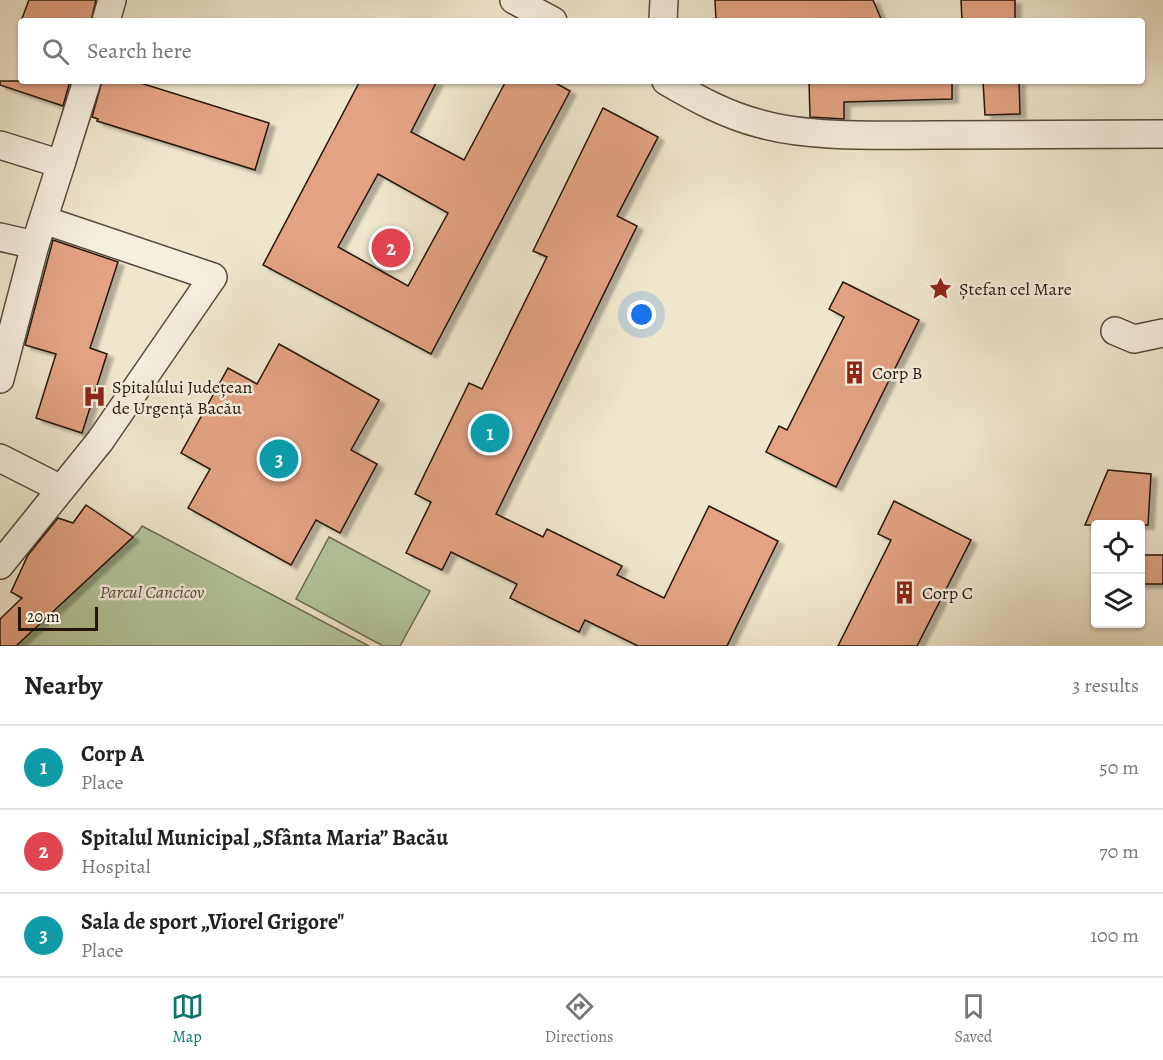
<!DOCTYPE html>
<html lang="en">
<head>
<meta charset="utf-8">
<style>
	:root { --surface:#fff; --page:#f6f6f6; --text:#222; --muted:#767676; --line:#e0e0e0; --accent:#0f766e }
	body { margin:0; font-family:Alegreya,serif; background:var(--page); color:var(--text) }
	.controls { position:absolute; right:18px; bottom:18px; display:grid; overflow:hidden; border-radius:6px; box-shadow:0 2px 4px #0004 }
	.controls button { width:54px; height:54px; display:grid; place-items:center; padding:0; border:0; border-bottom:2px solid var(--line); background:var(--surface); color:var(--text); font:30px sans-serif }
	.scale { position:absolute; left:18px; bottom:15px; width:80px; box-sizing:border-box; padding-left:6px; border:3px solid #251509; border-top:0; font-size:16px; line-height:21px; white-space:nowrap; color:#251509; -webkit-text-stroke:4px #f5efde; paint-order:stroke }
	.you { position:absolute; left:642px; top:315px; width:21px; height:21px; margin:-15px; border:4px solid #fff; border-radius:50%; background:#1a73e8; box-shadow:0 0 0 9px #1a73e833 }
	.badge { display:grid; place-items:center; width:39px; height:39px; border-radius:50%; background:var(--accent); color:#fff; font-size:20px; font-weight:700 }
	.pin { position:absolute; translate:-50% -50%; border:3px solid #fff; box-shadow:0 2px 6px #0006 }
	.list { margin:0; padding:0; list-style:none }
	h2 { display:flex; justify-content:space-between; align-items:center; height:78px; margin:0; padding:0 24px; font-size:26px }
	h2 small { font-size:20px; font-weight:400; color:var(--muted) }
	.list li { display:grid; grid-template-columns:39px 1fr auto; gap:18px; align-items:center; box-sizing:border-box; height:84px; padding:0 24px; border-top:2px solid var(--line) }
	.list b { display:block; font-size:22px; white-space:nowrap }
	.list p { margin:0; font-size:20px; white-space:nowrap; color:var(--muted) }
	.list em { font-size:20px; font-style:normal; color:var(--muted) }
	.icon { flex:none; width:33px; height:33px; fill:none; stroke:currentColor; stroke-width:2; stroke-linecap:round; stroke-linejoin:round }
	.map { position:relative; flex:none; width:1163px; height:646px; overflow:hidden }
	.search { position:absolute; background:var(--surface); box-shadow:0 2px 4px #0004; left:18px; right:18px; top:18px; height:66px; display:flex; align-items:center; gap:15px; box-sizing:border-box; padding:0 21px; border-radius:6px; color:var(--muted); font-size:22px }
	.sheet { height:330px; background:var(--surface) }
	nav { display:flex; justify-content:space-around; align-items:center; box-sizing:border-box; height:84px; border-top:2px solid var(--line); background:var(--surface); font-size:16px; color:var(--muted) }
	nav a { display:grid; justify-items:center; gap:3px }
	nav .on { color:var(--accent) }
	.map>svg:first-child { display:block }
	.green { fill:#b4c79c; stroke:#6c6e52; stroke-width:1.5 }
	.building { fill:#e2a283; stroke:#251509; stroke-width:1.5; fill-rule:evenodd; filter:url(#shadow) }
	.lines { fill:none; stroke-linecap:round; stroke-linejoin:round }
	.minor-casing { stroke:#584a3a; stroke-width:30 }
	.minor { stroke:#f5efde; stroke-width:27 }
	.labels { text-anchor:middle; stroke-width:5; stroke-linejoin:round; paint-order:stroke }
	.poi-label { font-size:18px; fill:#251509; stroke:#f5efde; text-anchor:start }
	.park-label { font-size:18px; font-style:italic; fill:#57533c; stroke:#f5efde }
</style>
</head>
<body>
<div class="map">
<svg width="1163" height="646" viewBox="0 0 1163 646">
	<defs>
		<filter id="shadow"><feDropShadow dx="6" dy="4" stdDeviation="1.5" flood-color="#0004"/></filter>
	</defs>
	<rect width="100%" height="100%" fill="#efe7cc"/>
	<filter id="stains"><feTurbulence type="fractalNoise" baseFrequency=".00333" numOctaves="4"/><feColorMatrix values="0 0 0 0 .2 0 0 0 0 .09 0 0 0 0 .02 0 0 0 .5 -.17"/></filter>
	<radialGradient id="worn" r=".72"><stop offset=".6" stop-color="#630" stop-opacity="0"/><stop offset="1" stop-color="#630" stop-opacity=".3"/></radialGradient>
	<g class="green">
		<path d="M 142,526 L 369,646 L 16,646 L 138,532 Z"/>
		<path d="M 329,537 L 430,591 L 400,646 L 383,646 L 296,599 Z"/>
	</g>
	<g class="building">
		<path d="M 29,0 L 96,0 L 91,21 L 21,21 Z"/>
		<path d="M 715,0 L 873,0 L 882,21 L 716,21 Z"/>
		<path d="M 961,0 L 1015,0 L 1015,21 L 962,21 Z"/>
		<path d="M 0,81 L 70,81 L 63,106 L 0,85 Z"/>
		<path d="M 102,81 L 134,81 L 269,123 L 255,170 L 97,121 L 98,119 L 92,117 Z"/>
		<path d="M 360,81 L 437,81 L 411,132 L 464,160 L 506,81 L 552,81 L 570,91 L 431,354 L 263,265 ZM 378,174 L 448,213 L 408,286 L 338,247 Z"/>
		<path d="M 809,81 L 952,81 L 952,99 L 844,102 L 844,119 L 810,117 Z"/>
		<path d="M 983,81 L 1019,81 L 1020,114 L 985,115 Z"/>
		<path d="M 603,108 L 658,137 L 617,216 L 637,226 L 496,514 L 543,537 L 547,529 L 622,566 L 617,575 L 664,598 L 709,506 L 778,541 L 727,646 L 638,646 L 585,620 L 579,632 L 510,598 L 517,584 L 451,552 L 442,570 L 406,553 L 431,502 L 415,494 L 469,383 L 482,389 L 547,257 L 533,251 Z"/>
		<path d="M 53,240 L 118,262 L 90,348 L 107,354 L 82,433 L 36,418 L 56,354 L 25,345 Z"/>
		<path d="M 843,282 L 919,320 L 836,487 L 766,452 L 779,426 L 787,430 L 844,317 L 829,309 Z"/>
		<path d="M 279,344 L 379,400 L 351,450 L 377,464 L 340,533 L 316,520 L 291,565 L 188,508 L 210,469 L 181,453 L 228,368 L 257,384 Z"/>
		<path d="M 1108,470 L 1151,474 L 1148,525 L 1085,525 Z"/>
		<path d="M 894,501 L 971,540 L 917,646 L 838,646 L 891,540 L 878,534 Z"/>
		<path d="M 86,505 L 133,537 L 16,646 L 0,646 L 0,619 L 22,598 L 11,592 L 28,555 L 58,518 L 73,523 Z"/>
		<rect x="1140" y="555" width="23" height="29"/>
	</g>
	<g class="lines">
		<defs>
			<g id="minor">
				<path d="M 514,0 L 553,21"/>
				<path d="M 106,21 L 112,0"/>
				<path d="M 663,21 L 664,0"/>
				<path d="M 666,81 C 697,99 726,115 761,124 C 812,138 881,135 934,135 C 1010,135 1087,134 1163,134"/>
				<path d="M 0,145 L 61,164 L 35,245 L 0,237"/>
				<path d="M 61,164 L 87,81"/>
				<path d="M 1115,331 L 1134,339 L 1163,333"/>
				<path d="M 0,379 L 35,245"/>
				<path d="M 0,458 L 61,489"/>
				<path d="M 0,565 L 100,441 L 213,277 L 44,220"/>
			</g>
		</defs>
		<use href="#minor" class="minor-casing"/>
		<use href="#minor" class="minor"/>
	</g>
	<defs>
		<symbol id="sight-bare" viewBox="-9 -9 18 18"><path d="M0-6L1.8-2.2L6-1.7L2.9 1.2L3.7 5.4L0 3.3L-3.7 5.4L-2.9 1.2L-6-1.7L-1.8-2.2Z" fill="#8f2418" stroke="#f5efde" stroke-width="2.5" paint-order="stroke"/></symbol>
		<symbol id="building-bare" viewBox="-9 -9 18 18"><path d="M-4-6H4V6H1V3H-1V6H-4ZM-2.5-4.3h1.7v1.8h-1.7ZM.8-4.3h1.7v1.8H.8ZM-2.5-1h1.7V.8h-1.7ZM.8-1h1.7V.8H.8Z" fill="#8f2418" stroke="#f5efde" stroke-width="2.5" paint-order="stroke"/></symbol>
		<symbol id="hospital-bare" viewBox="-9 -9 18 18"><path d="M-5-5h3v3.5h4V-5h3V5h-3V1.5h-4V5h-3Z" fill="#8f2418" stroke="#f5efde" stroke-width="2.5" paint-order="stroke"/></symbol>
	</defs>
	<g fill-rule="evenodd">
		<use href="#sight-bare" x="924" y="272" width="33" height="33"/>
		<use href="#building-bare" x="838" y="356" width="33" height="33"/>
		<use href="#hospital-bare" x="78" y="380" width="33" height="33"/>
		<use href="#building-bare" x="888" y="576" width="33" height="33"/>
	</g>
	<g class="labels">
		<g class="poi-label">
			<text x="959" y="295">Ștefan cel Mare</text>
			<text x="872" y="379">Corp B</text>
			<text x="112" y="393">Spitalului Județean<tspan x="112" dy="21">de Urgență Bacău</tspan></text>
			<text x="922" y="599">Corp C</text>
		</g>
		<g class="park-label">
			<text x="152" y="598">Parcul Cancicov</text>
		</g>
	</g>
	<rect width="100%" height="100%" filter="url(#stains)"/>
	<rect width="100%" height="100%" fill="url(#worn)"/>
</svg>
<div class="controls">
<button><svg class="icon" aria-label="locate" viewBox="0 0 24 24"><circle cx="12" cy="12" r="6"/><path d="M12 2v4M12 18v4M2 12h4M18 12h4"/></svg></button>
<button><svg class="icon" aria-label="layers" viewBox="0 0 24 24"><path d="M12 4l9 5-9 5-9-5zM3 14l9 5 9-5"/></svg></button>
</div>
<div class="scale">20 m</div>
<div class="you"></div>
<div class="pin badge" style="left:490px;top:433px;background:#0f9aa8">1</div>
<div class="pin badge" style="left:391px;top:248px;background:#e0444e">2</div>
<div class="pin badge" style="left:279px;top:459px;background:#0f9aa8">3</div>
<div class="search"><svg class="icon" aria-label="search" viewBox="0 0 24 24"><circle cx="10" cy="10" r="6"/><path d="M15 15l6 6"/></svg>Search here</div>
</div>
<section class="sheet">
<h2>Nearby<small>3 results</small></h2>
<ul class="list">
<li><span class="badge" style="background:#0f9aa8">1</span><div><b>Corp A</b><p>Place</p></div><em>50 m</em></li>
<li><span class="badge" style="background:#e0444e">2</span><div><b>Spitalul Municipal „Sfânta Maria” Bacău</b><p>Hospital</p></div><em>70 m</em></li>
<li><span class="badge" style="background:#0f9aa8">3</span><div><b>Sala de sport „Viorel Grigore&quot;</b><p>Place</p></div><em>100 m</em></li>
</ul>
</section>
<nav>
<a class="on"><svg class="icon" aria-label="map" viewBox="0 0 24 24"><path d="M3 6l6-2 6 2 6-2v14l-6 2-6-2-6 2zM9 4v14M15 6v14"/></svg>Map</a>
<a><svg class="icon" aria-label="directions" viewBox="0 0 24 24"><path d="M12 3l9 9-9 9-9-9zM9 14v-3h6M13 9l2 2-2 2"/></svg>Directions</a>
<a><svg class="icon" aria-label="saved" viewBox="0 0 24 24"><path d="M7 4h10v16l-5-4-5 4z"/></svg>Saved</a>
</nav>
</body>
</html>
